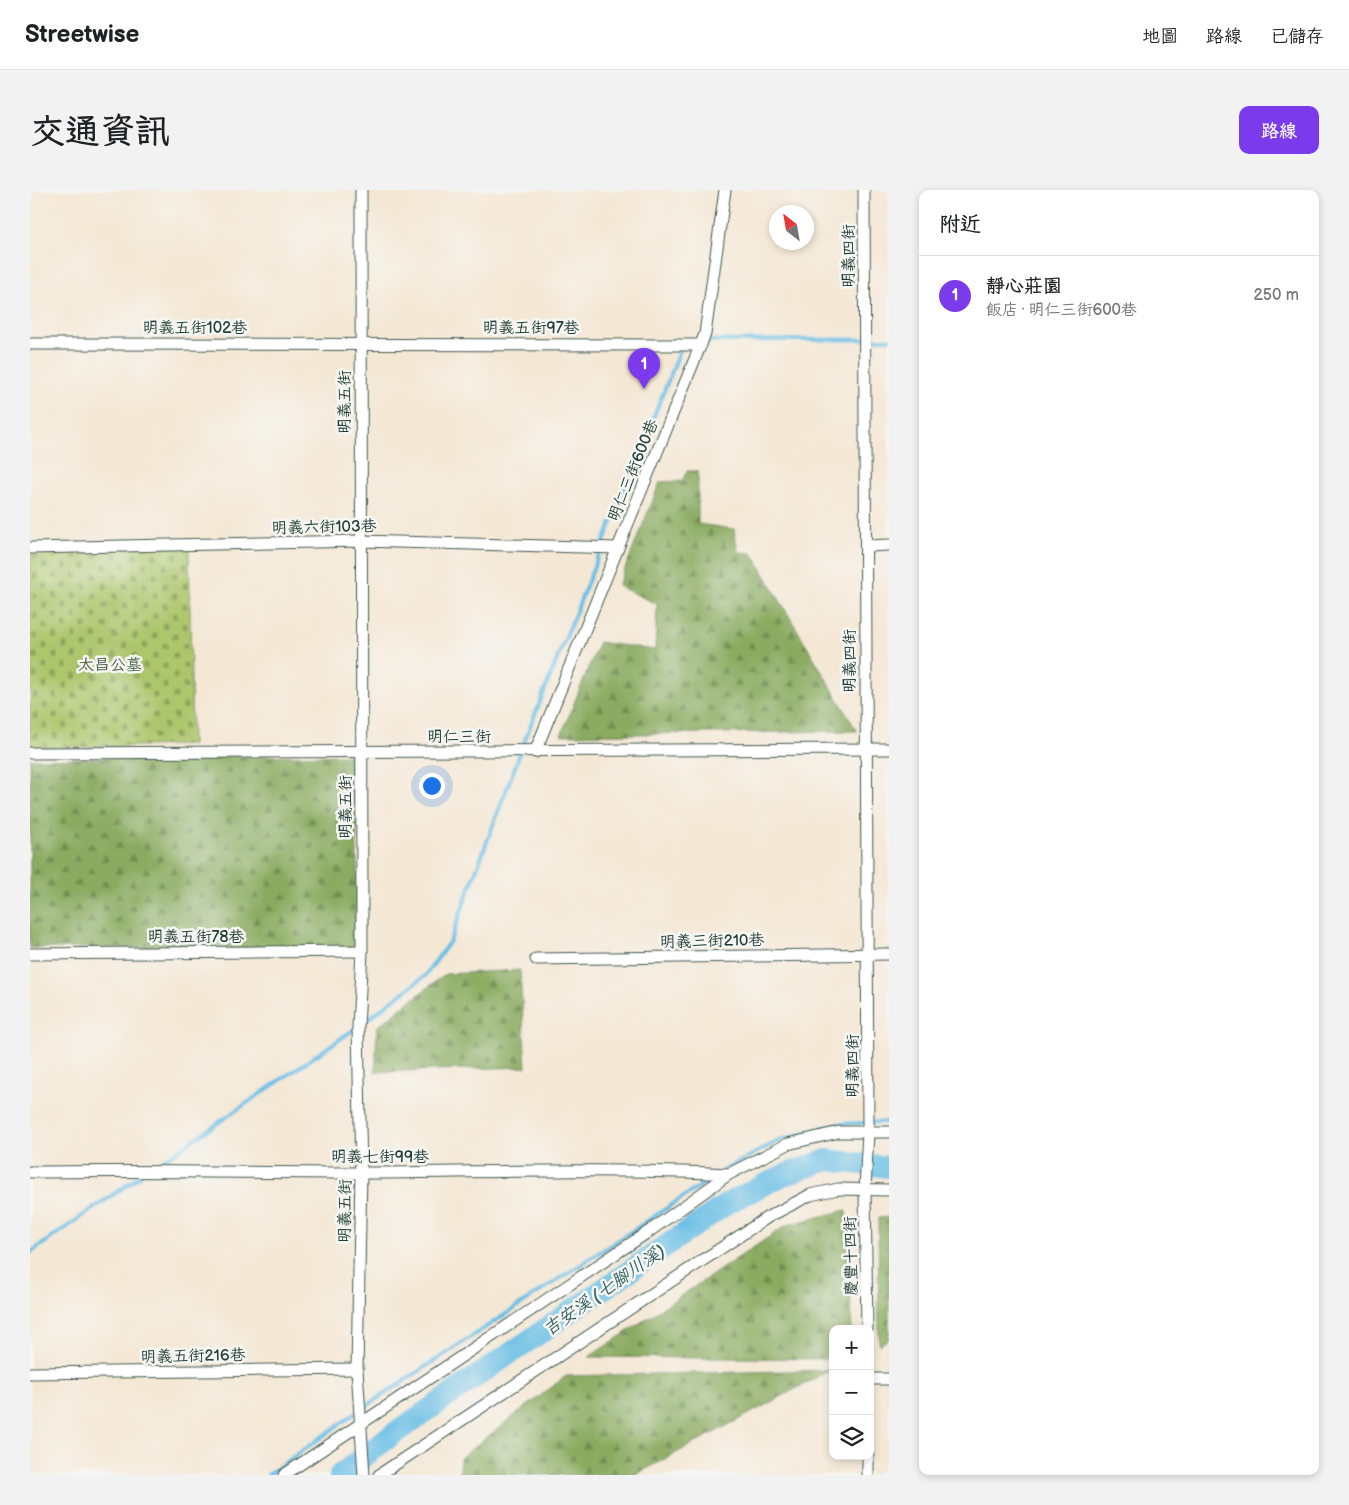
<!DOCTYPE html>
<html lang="zh-TW">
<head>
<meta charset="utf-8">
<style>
	:root { --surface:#fff; --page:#f2f2f2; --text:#202124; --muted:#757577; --line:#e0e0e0; --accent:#7c3aed }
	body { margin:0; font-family:"Balsamiq Sans","LXGW WenKai TC",sans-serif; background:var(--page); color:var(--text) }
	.controls { position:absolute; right:15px; bottom:15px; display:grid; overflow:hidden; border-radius:10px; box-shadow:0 2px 8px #0003 }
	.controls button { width:45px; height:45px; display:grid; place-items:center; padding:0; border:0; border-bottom:1px solid var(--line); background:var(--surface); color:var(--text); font:25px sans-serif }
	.compass { position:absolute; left:739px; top:15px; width:45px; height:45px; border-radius:50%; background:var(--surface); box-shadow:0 2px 8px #0003; rotate:329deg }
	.you { position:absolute; left:401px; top:595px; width:18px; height:18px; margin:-12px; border:4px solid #fff; border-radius:50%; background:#1a73e8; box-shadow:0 0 0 8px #1a73e833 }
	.badge { display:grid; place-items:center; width:32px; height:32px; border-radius:50%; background:var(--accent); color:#fff; font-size:16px; font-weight:700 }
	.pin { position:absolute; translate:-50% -41px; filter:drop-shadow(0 1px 2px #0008) }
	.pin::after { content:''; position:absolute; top:26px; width:18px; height:15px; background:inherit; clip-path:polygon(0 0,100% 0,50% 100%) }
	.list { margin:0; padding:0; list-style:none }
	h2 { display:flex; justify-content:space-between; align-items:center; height:65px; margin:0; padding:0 20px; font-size:21px }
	h2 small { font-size:16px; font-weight:400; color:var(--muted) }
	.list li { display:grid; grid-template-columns:32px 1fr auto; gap:15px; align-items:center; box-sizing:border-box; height:80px; padding:0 20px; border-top:1px solid var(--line) }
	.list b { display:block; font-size:19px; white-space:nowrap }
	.list p { margin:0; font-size:16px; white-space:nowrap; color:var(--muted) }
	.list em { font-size:16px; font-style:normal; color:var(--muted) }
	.icon { flex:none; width:28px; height:28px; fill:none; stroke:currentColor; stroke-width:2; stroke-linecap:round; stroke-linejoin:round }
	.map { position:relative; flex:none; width:859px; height:1285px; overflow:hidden; border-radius:10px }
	header { display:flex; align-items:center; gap:30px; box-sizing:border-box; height:70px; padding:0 25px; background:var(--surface); border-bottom:1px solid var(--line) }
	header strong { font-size:24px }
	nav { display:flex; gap:28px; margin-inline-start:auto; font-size:18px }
	.intro { display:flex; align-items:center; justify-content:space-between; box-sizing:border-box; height:120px; padding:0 30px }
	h1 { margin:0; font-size:35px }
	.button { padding:12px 22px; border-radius:10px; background:var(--accent); color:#fff; font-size:18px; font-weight:700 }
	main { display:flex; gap:30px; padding:0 30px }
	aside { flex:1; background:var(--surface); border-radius:10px; box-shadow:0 2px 8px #0003 }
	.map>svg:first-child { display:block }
	.forest { fill:url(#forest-firs); stroke:#54744a }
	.cemetery { fill:url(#cemetery-stones); stroke:#668250 }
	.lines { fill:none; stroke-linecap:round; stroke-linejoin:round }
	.stream { stroke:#68bee5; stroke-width:4 }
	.river { stroke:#68bee5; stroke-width:22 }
	.street-casing { stroke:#3f564c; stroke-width:13 }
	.street { stroke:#fff; stroke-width:11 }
	.labels { text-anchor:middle; stroke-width:5; stroke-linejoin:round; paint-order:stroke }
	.street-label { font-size:16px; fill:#1f3d34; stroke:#f6f6f2 }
	.park-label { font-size:16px; fill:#425f42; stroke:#f6f6f2 }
	.water-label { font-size:18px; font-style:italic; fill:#315d60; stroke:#f6f6f2 }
</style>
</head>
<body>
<header>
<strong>Streetwise</strong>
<nav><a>地圖</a><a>路線</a><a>已儲存</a></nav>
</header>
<div class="intro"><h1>交通資訊</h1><a class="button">路線</a></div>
<main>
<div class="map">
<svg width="859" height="1285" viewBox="0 0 859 1285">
	<defs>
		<pattern id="forest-firs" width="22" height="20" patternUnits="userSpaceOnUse" patternTransform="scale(1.25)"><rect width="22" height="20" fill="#8aab60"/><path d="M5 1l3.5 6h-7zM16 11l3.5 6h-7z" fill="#708c50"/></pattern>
		<pattern id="cemetery-stones" width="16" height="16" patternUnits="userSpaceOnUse" patternTransform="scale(1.25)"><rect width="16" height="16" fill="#adc66c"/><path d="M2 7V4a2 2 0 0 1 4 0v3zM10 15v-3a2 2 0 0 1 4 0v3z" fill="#8ca25a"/></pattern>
	</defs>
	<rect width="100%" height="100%" fill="#f6f6f2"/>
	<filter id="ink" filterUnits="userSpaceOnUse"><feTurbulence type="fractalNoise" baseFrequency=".02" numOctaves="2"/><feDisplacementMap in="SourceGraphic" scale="10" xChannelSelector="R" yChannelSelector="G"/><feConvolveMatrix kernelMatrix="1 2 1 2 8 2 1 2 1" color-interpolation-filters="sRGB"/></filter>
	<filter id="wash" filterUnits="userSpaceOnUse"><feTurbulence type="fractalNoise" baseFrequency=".0096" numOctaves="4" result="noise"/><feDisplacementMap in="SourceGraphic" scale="20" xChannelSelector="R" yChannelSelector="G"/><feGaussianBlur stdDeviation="1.12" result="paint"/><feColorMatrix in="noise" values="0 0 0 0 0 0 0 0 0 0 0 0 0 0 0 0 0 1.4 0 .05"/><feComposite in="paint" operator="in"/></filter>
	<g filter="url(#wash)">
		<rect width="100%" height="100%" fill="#f4e7d4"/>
		<g class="forest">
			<path d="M 657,281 L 668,281 L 668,334 L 704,339 L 708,362 L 722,363 L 827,541 L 531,545 L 569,452 L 625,460 L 627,414 L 588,396 L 630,292 L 652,291 Z"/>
			<path d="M 326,565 L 328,758 L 0,758 L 0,569 Z"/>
			<path d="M 490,780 L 496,877 L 345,882 L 347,837 L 415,784 Z"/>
			<path d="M 816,1020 L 822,1139 L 803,1139 L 803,1169 L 559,1167 L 757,1035 Z"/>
			<path d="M 859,1027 L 859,1149 L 849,1155 L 848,1028 Z"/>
			<path d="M 801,1180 L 605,1285 L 430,1285 L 430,1268 L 536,1186 Z"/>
		</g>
		<path class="cemetery" d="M 159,354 L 162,555 L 0,558 L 0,355 Z"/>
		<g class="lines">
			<g class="stream">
				<path d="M 679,151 L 859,149"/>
				<path d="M 331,834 L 395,786 L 420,751 L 496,547 L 650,161"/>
				<path d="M 121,979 L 326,838"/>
				<path d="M 694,980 L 750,950 L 807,934 L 859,932"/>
				<path d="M 0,1063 L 111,985"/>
				<path d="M 333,1218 L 684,987"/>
				<path d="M 238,1285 L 327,1222"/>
			</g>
			<path class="river" d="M 310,1285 L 362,1245 L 698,1013 L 754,985 L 797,970 L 859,977"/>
		</g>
	</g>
	<g filter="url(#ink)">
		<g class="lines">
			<defs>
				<g id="street">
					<path d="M 331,0 L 332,761 L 328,837 L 331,983 L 327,1179 L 334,1285"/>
					<path d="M 834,0 L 838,942 L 835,1000 L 837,1139"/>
					<path d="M 0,154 L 671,155"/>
					<path d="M 836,356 L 859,355"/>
					<path d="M 0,358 L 330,351 L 588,358"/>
					<path d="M 505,562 L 675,144 L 695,0"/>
					<path d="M 0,563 L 859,559"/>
					<path d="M 0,764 L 332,761"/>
					<path d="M 506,769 L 859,764"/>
					<path d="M 0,982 C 115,980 229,983 344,983 C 462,982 581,978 699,984"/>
					<path d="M 0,1183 L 327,1179"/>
					<path d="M 840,1189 L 859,1189"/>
					<path d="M 838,1266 L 838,1285"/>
					<path d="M 254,1285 L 621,1040 L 699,984 L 758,954 L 809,942 L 859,942"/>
					<path d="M 349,1285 L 738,1027 L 780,1005 L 808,999 L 859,1000"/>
				</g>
			</defs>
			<use href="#street" class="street-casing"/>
			<use href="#street" class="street"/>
		</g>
	</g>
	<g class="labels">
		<g class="street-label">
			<text transform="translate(818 66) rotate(-90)" y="6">明義四街</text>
			<text x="165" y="143">明義五街102巷</text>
			<text x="501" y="143">明義五街97巷</text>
			<text transform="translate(314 212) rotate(-90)" y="6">明義五街</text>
			<text transform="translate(602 280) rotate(-68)" y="6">明仁三街600巷</text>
			<text transform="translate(294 336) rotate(-1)" y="6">明義六街103巷</text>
			<text transform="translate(819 471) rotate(-90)" y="6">明義四街</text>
			<text x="429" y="552">明仁三街</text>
			<text transform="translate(315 617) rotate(-90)" y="6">明義五街</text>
			<text x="166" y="752">明義五街78巷</text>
			<text transform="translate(682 750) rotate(-1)" y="6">明義三街210巷</text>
			<text transform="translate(822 876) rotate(-90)" y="6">明義四街</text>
			<text x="350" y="972">明義七街99巷</text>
			<text transform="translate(314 1021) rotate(-89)" y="6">明義五街</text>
			<text transform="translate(820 1066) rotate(-91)" y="6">慶豐十四街</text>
			<text transform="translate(163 1165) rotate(-1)" y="6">明義五街216巷</text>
		</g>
		<g class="park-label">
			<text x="80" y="480">太昌公墓</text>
		</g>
		<g class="water-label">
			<text transform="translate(574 1100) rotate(-35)" y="6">吉安溪 (七腳川溪)</text>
		</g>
	</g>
</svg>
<div class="controls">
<button>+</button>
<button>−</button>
<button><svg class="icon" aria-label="layers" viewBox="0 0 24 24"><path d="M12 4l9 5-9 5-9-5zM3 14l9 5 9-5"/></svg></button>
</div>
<svg class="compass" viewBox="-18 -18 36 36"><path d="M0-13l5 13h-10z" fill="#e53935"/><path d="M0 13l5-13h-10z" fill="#757577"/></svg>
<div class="you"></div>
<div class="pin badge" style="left:614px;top:199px">1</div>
</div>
<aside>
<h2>附近<small></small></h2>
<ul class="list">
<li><span class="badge">1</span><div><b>靜心莊園</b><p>飯店 · 明仁三街600巷</p></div><em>250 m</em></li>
</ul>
</aside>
</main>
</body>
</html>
